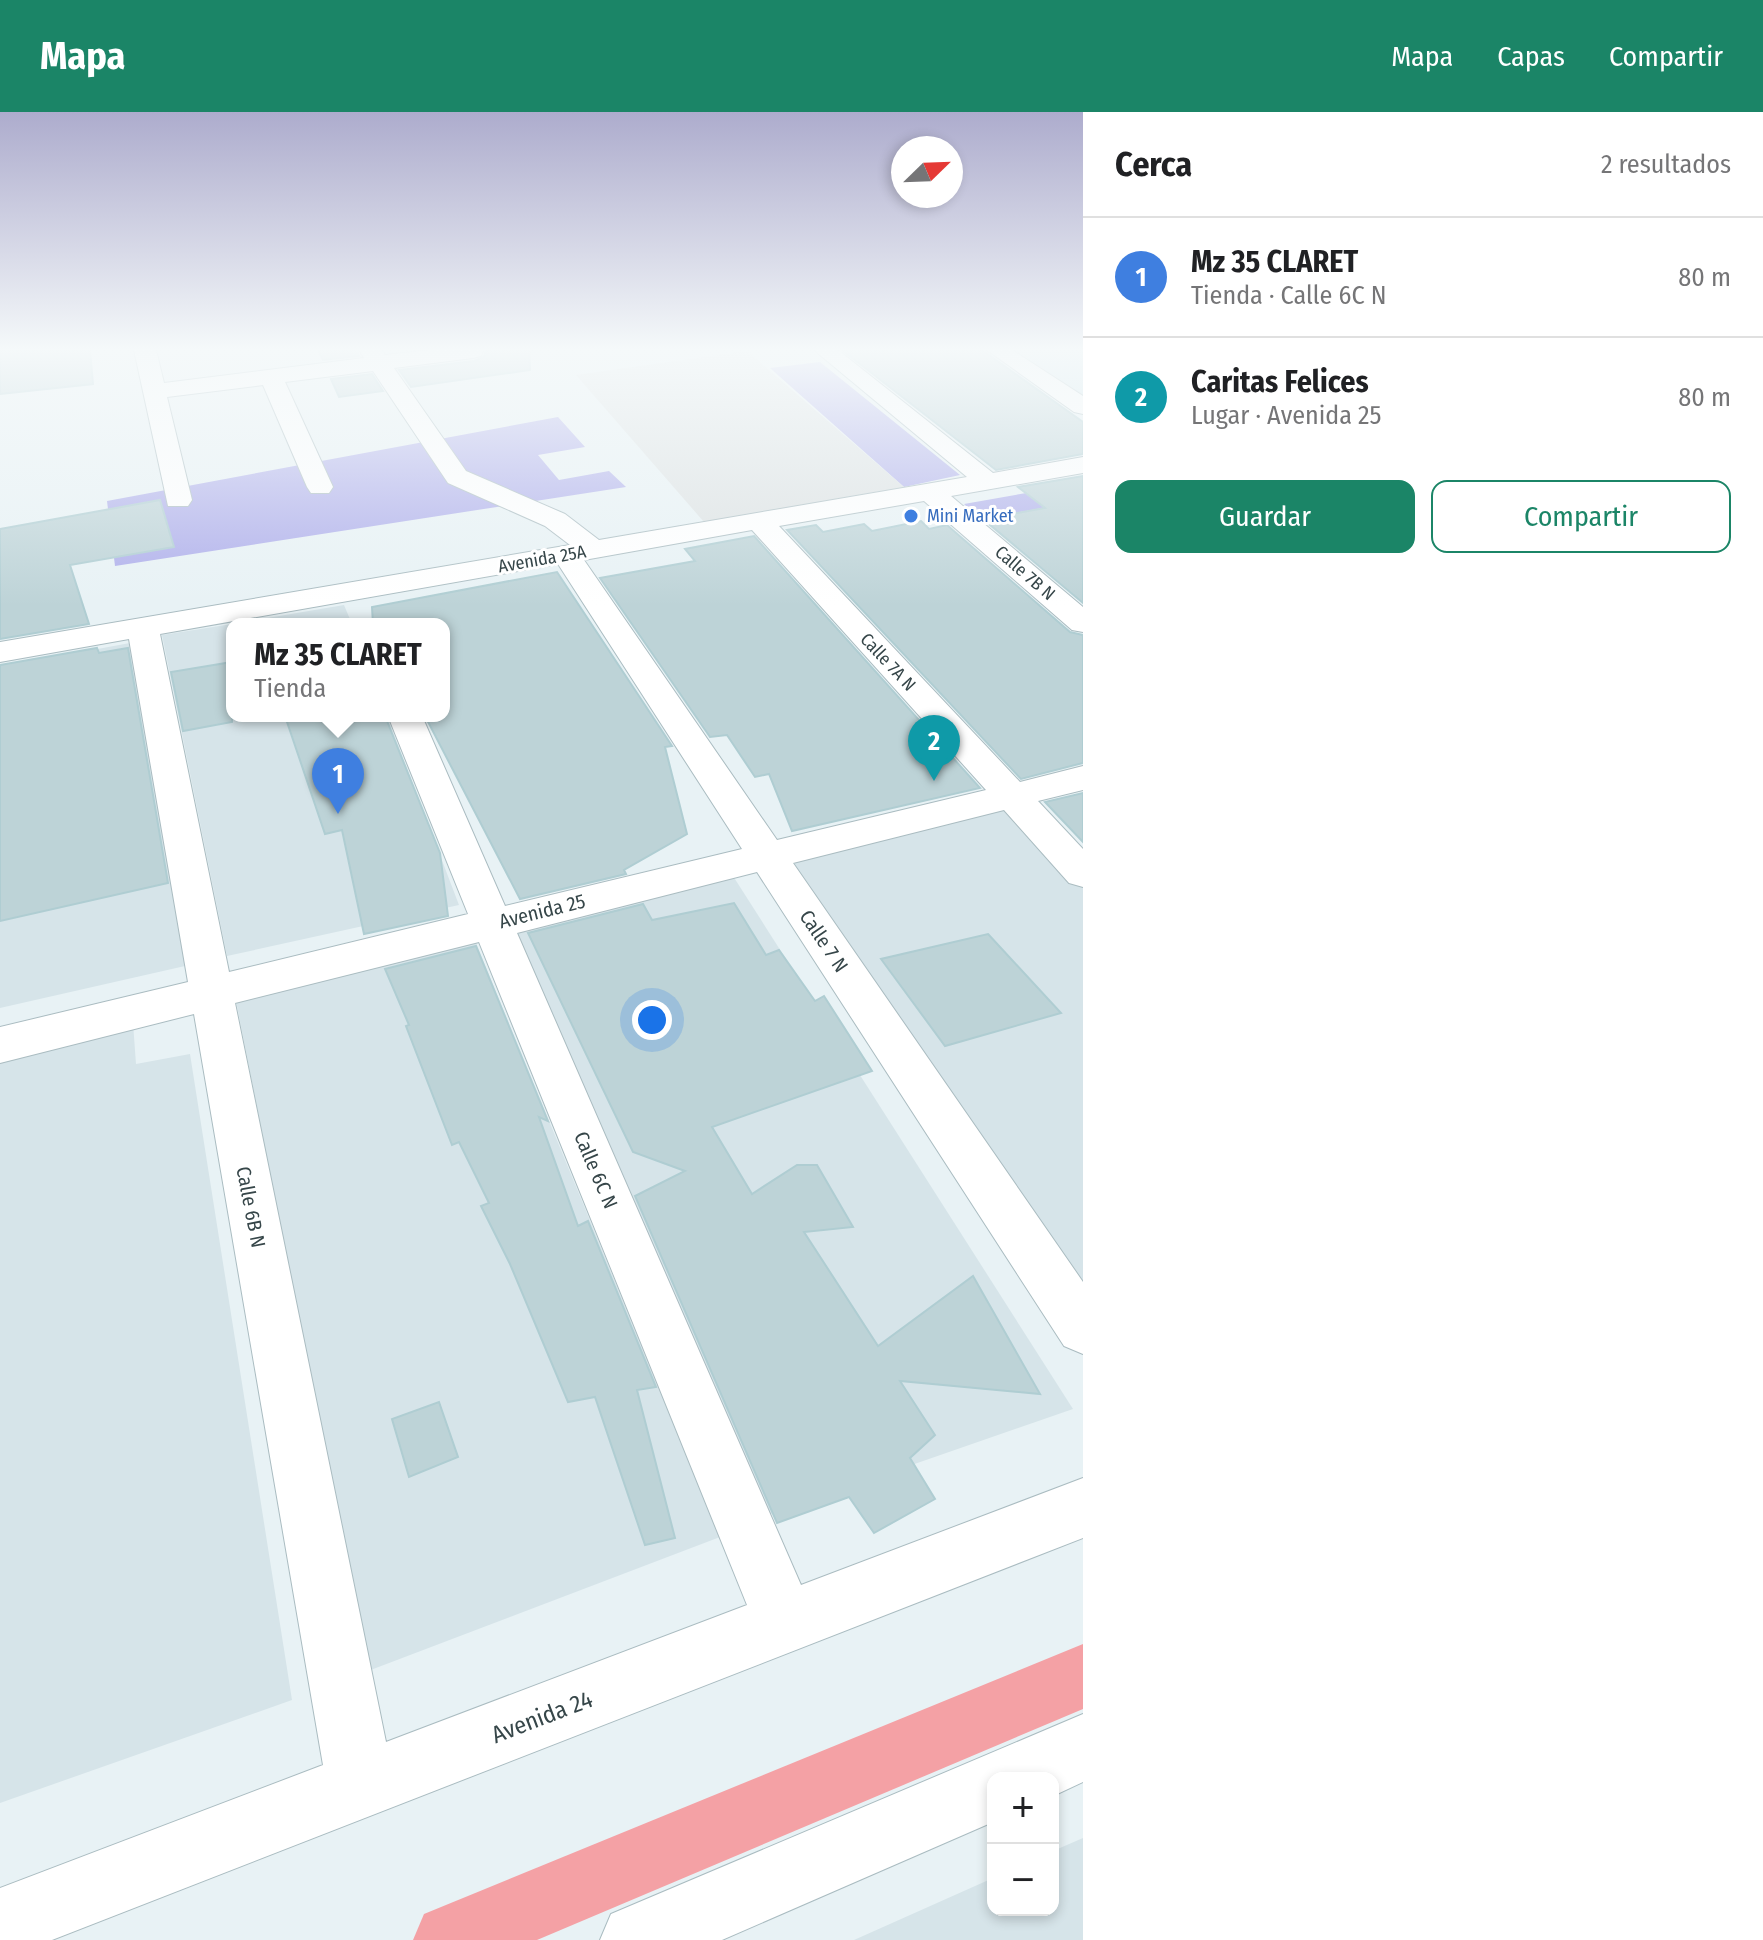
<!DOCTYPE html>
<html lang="es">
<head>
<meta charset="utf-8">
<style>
	:root { --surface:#fff; --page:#f2f2f2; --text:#202124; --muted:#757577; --line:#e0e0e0; --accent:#1b8567 }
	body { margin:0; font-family:"Fira Sans Condensed",sans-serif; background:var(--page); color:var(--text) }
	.controls { position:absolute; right:24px; bottom:24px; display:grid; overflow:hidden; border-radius:16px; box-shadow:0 4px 12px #0003 }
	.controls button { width:72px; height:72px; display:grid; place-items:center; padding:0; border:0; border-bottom:2px solid var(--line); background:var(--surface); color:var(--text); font:40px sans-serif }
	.compass { position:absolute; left:891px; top:24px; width:72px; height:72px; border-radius:50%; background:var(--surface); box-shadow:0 4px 12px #0003; rotate:67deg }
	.you { position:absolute; left:652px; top:908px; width:28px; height:28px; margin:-20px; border:6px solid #fff; border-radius:50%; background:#1a73e8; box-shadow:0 0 0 12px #1a73e833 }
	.badge { display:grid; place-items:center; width:52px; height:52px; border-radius:50%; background:var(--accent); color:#fff; font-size:26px; font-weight:700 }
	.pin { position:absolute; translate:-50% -66px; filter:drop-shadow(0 2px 4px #0008) }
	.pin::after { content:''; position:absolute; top:42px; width:28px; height:24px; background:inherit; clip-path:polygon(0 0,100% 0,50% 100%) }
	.popup { position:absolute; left:226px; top:506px; width:224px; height:104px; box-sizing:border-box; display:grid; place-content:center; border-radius:16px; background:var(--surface); filter:drop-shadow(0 2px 6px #0005); font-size:26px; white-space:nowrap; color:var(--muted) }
	.popup b { font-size:30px; color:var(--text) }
	.popup::after { content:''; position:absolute; left:50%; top:100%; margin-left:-16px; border:16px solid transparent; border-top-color:var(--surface) }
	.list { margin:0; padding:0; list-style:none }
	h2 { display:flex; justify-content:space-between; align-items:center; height:104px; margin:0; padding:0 32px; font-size:34px }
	h2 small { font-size:26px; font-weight:400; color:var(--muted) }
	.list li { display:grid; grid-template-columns:52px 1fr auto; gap:24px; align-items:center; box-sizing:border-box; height:120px; padding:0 32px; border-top:2px solid var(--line) }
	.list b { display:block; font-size:30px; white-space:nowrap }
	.list p { margin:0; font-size:26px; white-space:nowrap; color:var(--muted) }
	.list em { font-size:26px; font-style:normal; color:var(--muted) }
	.actions { display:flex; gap:16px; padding:24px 32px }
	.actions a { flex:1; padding:18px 0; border:2px solid var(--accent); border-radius:16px; text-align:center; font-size:28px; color:var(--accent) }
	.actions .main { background:var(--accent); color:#fff }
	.map { position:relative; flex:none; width:1083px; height:1828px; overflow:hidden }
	header { display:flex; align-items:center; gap:48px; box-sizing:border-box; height:112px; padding:0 40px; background:var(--accent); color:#fff }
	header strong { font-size:38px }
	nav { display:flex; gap:44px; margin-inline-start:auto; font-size:28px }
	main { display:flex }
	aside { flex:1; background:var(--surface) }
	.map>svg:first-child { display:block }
	.residential { fill:#d6e4e9 }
	.education { fill:#d1e7ee }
	.green { fill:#afafeb }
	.parking { fill:#dde2e3 }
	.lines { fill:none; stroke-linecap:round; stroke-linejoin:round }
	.canal { fill:#f4a1a5; fill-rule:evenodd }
	.building { fill:#bdd3d7; stroke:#afcdd2; stroke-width:2 }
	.minor-casing { stroke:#aabcc1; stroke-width:2 }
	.minor { fill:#fff; fill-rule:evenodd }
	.shop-dot { fill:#3f7fe0; stroke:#fff; stroke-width:3 }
	.labels { text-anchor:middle; stroke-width:6; stroke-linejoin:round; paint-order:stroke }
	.far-shop-label { font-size:18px; fill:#366cbe; stroke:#fff; text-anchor:start }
	.far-street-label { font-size:18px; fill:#364649; stroke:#fff }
	.street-label { font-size:20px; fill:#364649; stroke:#fff }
	.near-street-label { font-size:24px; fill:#364649; stroke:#fff }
</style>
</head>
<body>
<header>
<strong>Mapa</strong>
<nav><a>Mapa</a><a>Capas</a><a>Compartir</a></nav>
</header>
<main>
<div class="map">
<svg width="1083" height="1828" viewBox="0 0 1083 1828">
	<rect width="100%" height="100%" fill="#e8f2f5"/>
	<g class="residential">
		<path d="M 344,493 L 352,512 L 232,512 L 238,511 Z"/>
		<path d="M 232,512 L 232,604 L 387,604 L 459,793 L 227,844 L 162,523 Z"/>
		<path d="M 130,531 L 185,854 L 0,896 L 0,555 Z"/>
		<path d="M 1010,695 L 1083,774 L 1083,1192 L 781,747 Z"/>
		<path d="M 733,764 L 1073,1297 L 765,1404 L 511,817 Z"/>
		<path d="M 476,831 L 720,1425 L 368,1559 L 236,889 Z"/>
		<path d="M 133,911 L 136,952 L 190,942 L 292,1588 L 0,1691 L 0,944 Z"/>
		<path d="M 1083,1726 L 1083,1828 L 854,1828 L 993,1766 L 993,1798 L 1053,1798 L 1053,1739 Z"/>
	</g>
	<path class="education" d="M 1008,238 L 1083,238 L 1083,287 Z"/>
	<g class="green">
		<path d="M 820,250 L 960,363 L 904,375 L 770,256 Z"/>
		<path d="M 558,305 L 585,335 L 538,343 L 559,368 L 609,359 L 626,375 L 115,454 L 107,389 Z"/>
		<path d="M 1083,371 L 1083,389 L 981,407 L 964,392 Z"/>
	</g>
	<path class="parking" d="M 747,239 L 904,375 L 704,410 L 576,263 Z"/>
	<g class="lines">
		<path class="canal" d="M 1083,1532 L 1083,1597 L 537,1828 L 413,1828 L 424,1802 Z"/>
	</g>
	<g class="building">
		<path d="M 0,238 L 90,238 L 93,272 L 0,282 Z"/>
		<path d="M 318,238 L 356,238 L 359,244 L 323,248 Z"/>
		<path d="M 486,238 L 529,238 L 530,258 L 411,275 L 399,258 L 474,249 L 484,245 Z"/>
		<path d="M 842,238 L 982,238 L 1083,310 L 1083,342 L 996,358 Z"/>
		<path d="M 372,262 L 383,279 L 339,285 L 331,267 Z"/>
		<path d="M 1083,364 L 1083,491 L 983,407 L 1045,396 L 1018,375 Z"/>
		<path d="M 160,388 L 174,435 L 70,453 L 89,512 L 0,527 L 0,417 Z"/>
		<path d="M 921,409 L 929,417 L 947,413 L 1070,520 L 1083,523 L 1083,651 L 1021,667 L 787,418 L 816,413 L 823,420 L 864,412 L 872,419 Z"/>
		<path d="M 754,424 L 980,676 L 792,719 L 769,662 L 755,665 L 727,623 L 710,625 L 600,466 L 695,449 L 685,437 Z"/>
		<path d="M 557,460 L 672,634 L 665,635 L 687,722 L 624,758 L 626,762 L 520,787 L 425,604 L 444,604 L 444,512 L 373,512 L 372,495 Z"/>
		<path d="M 97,536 L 99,541 L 128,536 L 168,771 L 0,809 L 0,553 Z"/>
		<path d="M 232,550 L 232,610 L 183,619 L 171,560 Z"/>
		<path d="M 285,604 L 385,604 L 440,741 L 448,804 L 364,822 L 342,718 L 325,722 Z"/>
		<path d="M 1083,681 L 1083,730 L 1045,690 Z"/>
		<path d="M 734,791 L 766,843 L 779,838 L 815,889 L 824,884 L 872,959 L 712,1015 L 752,1082 L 797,1053 L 817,1053 L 853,1115 L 804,1120 L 878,1234 L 973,1164 L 1040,1282 L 900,1269 L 935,1323 L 910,1346 L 935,1387 L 874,1421 L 849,1385 L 777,1411 L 635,1084 L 685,1059 L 633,1040 L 528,821 L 643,792 L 652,808 Z"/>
		<path d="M 988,822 L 1061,901 L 945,934 L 881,847 Z"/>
		<path d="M 476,834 L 548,1009 L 539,1005 L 578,1114 L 588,1109 L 656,1275 L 637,1278 L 675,1426 L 645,1433 L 595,1285 L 568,1290 L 510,1152 L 481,1094 L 489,1091 L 459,1030 L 452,1033 L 406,914 L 409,913 L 385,857 Z"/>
		<path d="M 439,1290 L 458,1345 L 409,1365 L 392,1307 Z"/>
	</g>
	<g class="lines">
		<defs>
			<g id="minor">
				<path d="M 134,238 L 156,238 L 164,271 L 364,246 L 359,238 L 381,238 L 385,243 L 431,238 L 483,238 L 481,244 L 473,246 L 394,256 L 466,359 L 565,402 L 599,428 L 967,365 L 814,238 L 838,238 L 993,361 L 1083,345 L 1083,361 L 951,384 L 1083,495 L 1083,520 L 1072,518 L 924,389 L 779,414 L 1020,670 L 1083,654 L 1083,678 L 1038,689 L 1083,737 L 1083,775 L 1069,771 L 1004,698 L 793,751 L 1083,1170 L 1083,1242 L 1064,1234 L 757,760 L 517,821 L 801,1473 L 1083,1366 L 1083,1426 L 52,1828 L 0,1828 L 0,1776 L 323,1653 L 194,902 L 0,951 L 0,915 L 188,870 L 129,527 L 0,550 L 0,530 L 570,433 L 545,414 L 448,371 L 373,259 L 285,270 L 333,375 L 329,381 L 311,381 L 307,375 L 263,273 L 167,285 L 192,388 L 188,394 L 168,394 ZM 752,418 L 986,678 L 777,728 L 584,448 ZM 558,452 L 742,737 L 505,794 L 422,604 L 388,604 L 468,802 L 229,860 L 160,522 ZM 479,830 L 747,1493 L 386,1630 L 235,891 Z"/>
				<path d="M 987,238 L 1012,238 L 1083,284 L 1083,302 L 1074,300 Z"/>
				<path d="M 1083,1602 L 1083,1670 L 1053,1684 L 1053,1666 L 993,1666 L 993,1710 L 722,1828 L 600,1828 L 611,1802 Z"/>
			</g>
		</defs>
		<use href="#minor" class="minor-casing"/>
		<use href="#minor" class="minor"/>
	</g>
	<linearGradient id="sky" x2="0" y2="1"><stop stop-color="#adaccd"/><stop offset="0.48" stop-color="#f5f9fa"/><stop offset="1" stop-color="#f5f9fa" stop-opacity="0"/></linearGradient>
	<rect width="1083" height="494" fill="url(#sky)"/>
	<circle class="shop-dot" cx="911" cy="404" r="8"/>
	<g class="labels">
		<g class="far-shop-label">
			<text x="927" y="410">Mini Market</text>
		</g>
		<g class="far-street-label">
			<text transform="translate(542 447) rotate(-10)" y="6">Avenida 25A</text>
			<text transform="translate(1025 461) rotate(41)" y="6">Calle 7B N</text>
			<text transform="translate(888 550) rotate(47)" y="6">Calle 7A N</text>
		</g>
		<g class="street-label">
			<text transform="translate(542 799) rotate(-14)" y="7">Avenida 25</text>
			<text transform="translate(824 829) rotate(56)" y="7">Calle 7 N</text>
			<text transform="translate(596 1058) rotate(67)" y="7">Calle 6C N</text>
			<text transform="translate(251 1095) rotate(79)" y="7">Calle 6B N</text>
		</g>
		<g class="near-street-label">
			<text transform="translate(542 1605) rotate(-21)" y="8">Avenida 24</text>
		</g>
	</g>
</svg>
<div class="controls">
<button>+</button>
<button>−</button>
</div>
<svg class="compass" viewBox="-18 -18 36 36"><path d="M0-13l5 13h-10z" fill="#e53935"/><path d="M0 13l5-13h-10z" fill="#757577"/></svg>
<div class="you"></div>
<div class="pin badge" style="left:338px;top:702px;background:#3f7fe0">1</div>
<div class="popup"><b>Mz 35 CLARET</b>Tienda</div>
<div class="pin badge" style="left:934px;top:669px;background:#0f9aa8">2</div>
</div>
<aside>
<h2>Cerca<small>2 resultados</small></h2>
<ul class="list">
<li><span class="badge" style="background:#3f7fe0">1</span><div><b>Mz 35 CLARET</b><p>Tienda · Calle 6C N</p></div><em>80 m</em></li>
<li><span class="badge" style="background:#0f9aa8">2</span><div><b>Caritas Felices</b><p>Lugar · Avenida 25</p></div><em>80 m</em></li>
</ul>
<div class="actions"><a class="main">Guardar</a><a>Compartir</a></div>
</aside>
</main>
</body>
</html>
